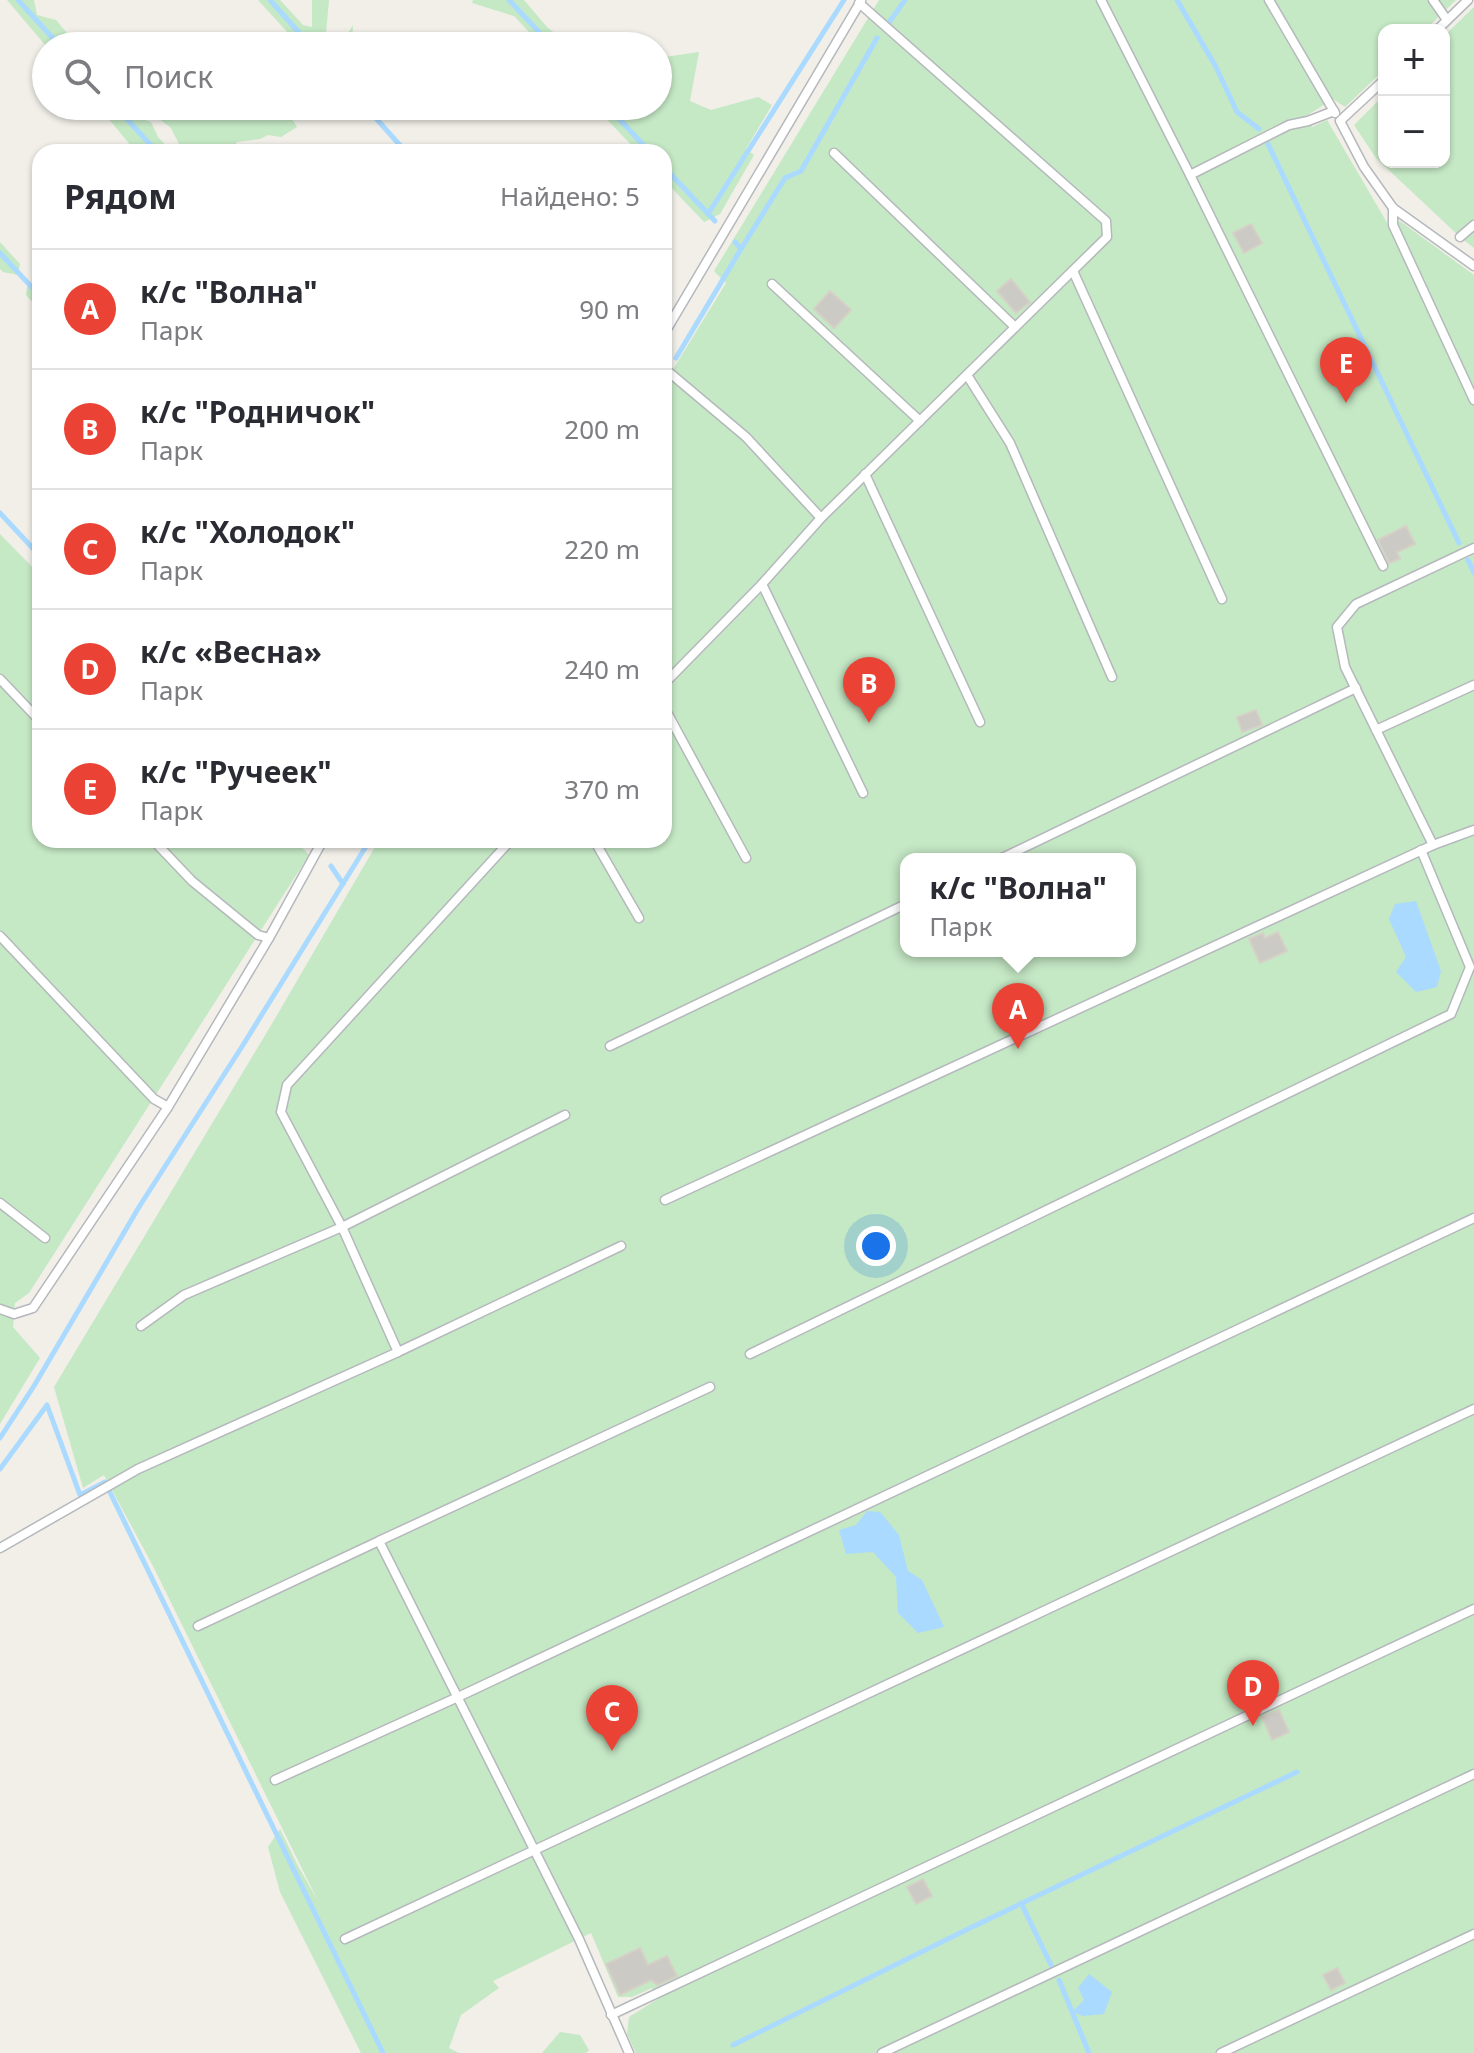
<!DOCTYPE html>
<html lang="ru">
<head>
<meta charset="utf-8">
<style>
	:root { --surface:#fff; --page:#f7f7f7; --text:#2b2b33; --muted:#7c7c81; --line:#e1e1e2; --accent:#ea4335 }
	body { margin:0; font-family:"Noto Sans",sans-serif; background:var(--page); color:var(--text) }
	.controls { position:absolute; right:24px; top:24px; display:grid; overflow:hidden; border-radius:16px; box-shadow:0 2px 6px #0004 }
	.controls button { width:72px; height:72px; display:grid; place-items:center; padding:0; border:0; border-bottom:2px solid var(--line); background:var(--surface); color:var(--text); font:40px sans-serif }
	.you { position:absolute; left:876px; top:1246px; width:28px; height:28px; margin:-20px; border:6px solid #fff; border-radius:50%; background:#1a73e8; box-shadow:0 0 0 12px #1a73e833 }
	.badge { display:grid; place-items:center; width:52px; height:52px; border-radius:50%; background:var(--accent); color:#fff; font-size:26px; font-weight:700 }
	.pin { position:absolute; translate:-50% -66px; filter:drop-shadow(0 2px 4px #0008) }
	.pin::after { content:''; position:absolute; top:42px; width:28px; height:24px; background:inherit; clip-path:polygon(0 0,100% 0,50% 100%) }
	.popup { position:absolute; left:900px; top:853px; width:236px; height:104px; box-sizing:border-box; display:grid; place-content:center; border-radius:16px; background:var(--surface); filter:drop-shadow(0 2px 6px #0005); font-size:26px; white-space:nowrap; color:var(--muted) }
	.popup b { font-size:30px; color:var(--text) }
	.popup::after { content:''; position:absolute; left:50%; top:100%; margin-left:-16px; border:16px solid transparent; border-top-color:var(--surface) }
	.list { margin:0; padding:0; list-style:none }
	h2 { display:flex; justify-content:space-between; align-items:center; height:104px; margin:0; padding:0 32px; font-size:34px }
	h2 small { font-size:26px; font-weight:400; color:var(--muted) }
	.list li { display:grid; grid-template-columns:52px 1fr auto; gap:24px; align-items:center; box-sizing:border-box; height:120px; padding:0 32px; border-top:2px solid var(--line) }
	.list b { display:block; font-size:30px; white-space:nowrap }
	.list p { margin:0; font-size:26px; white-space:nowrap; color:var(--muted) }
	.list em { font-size:26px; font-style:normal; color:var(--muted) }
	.icon { flex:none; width:44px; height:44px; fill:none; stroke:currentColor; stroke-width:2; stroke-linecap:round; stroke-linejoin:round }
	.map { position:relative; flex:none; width:1474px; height:2053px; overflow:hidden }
	.search { position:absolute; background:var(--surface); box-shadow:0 2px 6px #0004; left:32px; top:32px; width:640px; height:88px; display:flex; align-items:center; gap:20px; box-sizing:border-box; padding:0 28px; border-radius:44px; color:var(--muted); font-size:30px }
	.panel { position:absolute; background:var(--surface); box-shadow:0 2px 6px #0004; left:32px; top:144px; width:640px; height:704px; border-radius:24px }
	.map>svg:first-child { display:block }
	.green { fill:#c5e8c5; fill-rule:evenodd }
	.water { fill:#aadaff }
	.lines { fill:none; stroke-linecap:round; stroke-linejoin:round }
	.stream { stroke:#aadaff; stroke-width:5 }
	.building { fill:#cccac5; stroke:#d6d1c6; stroke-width:2 }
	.service-casing { stroke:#b5b8bc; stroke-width:11 }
	.service { stroke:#fff; stroke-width:8 }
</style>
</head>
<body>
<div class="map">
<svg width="1474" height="2053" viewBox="0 0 1474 2053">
	<rect width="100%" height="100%" fill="#f1efe8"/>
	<g class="green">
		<path d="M 7,0 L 34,0 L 37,15 L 56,20 L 78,46 L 46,46 Z"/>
		<path d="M 258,0 L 280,0 L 303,25 L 312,27 L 312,0 L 329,0 L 325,44 L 340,46 L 353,25 L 352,46 L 300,46 Z"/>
		<path d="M 473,0 L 524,0 L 547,27 L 571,46 L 542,46 L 514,16 L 472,3 Z"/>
		<path d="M 879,0 L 1456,0 L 1425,30 L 1384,30 L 1384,70 L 1345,107 L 1333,99 L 1306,116 L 1312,127 L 1327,120 L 1389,226 L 1400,221 L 1474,275 L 1474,2053 L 636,2053 L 627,2034 L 629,2017 L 658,1999 L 652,1988 L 632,1997 L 618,1997 L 591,1933 L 493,1981 L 499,1988 L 461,2015 L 449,2048 L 459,2053 L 361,2053 L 280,1892 L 268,1847 L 280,1829 L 298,1866 L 318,1901 L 154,1568 L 104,1475 L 83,1488 L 54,1387 L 273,1022 L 379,840 L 664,840 L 664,384 L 726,283 L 714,271 ZM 906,859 L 1130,859 L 1130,951 L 906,951 Z"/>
		<path d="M 1474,7 L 1474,248 L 1460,237 L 1376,158 L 1354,125 L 1384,95 L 1384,162 L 1444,162 L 1444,36 Z"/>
		<path d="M 699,52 L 690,101 L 711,110 L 758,97 L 772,105 L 746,149 L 754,155 L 720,214 L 704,222 L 664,180 L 664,152 L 638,152 L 594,106 L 658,106 L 658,82 L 666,77 L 665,57 Z"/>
		<path d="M 98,106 L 129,106 C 131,116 142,119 151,122 L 158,137 L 172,152 L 150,152 L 145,146 L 132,147 Z"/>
		<path d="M 149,106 L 292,106 L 289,114 L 297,127 L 281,137 L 268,135 L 260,139 L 237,142 L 231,152 L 183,152 L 171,128 L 149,111 Z"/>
		<path d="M 0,242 L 20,264 L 18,275 L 3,272 L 0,269 Z"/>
		<path d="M 40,282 L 40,311 L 26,295 L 27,287 Z"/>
		<path d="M 0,534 L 40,575 L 40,840 L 295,840 L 309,855 L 29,1293 L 15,1303 L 13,1327 L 40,1358 L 0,1424 Z"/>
		<path d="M 560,2032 L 580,2035 L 589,2050 L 586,2053 L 542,2053 Z"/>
	</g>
	<g class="water">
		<path d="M 1416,901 L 1441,971 L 1437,987 L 1416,992 L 1396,972 L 1406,957 L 1389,919 L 1395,904 Z"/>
		<path d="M 867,1511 L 880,1512 L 899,1535 L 908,1571 L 922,1580 L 944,1627 L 918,1633 L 898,1613 L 896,1577 L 873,1552 L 846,1554 L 839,1530 L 856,1525 Z"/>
		<path d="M 1089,1974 L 1112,1992 L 1104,2014 L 1083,2016 L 1072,2012 L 1084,2000 L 1078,1988 Z"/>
	</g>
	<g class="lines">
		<g class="stream">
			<path d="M 18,0 L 60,46"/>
			<path d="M 270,0 L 311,46"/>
			<path d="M 509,0 L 552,46"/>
			<path d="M 1177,0 L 1216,67 L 1237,112 L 1259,129"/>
			<path d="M 890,21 L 905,0"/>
			<path d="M 115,106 L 157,152"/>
			<path d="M 365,106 L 406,152"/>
			<path d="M 607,106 L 650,152"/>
			<path d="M 1268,144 L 1459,543"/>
			<path d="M 664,167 L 715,221"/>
			<path d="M 708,214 L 844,0"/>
			<path d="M 741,249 L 785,178 L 801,171 L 877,38"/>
			<path d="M 0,253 L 40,296"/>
			<path d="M 676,358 L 741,249 L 735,242"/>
			<path d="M 0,513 L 40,556"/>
			<path d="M 1468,560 L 1474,573"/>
			<path d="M 301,840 L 305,843"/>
			<path d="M 331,866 L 343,884"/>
			<path d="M 0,1438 L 34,1386 L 139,1207 L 243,1045 L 370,840"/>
			<path d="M 0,1469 L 47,1405 L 80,1495 L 105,1482 L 383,2053"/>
			<path d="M 1021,1903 L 1052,1967"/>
			<path d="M 1059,1980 L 1089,2053"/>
			<path d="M 733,2045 L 968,1929 L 1297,1772"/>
		</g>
	</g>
	<g class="building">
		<path d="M 1251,224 L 1262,243 L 1244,253 L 1233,233 Z"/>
		<path d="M 1011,279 L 1030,302 L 1016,313 L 997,291 Z"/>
		<path d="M 830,291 L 851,310 L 834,328 L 814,309 Z"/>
		<path d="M 1406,526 L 1415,544 L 1397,552 L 1400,559 L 1389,563 L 1378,540 Z"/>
		<path d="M 1256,710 L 1262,725 L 1242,732 L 1237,717 Z"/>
		<path d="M 1278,932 L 1287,951 L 1260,963 L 1249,939 L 1263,933 L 1265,938 Z"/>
		<path d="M 1279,1710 L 1289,1732 L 1272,1740 L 1262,1717 Z"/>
		<path d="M 923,1879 L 932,1896 L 916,1904 L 907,1887 Z"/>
		<path d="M 640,1948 L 648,1965 L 667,1956 L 677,1976 L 658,1985 L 651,1980 L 620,1995 L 606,1964 Z"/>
		<path d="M 1337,1968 L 1345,1983 L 1331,1990 L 1323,1975 Z"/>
	</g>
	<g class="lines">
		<defs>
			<g id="service">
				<path d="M 1101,0 L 1190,175"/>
				<path d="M 1269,0 L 1335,113"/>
				<path d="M 1433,0 L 1447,20"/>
				<path d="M 1437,30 L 1468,0"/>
				<path d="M 1384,80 L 1340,121 L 1364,167 L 1393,208 L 1474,266"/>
				<path d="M 1334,111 L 1308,121 L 1289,125 L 1190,175 L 1383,566"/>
				<path d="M 834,153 L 1015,327"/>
				<path d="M 1393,208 L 1393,225 L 1474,400"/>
				<path d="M 1460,237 L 1474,225"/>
				<path d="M 1073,271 L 1222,599"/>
				<path d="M 772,284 L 920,421"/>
				<path d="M 664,334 L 861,1"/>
				<path d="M 664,368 L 746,437 L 821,518 L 762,584 L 664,684"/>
				<path d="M 967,375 L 1010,443 L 1112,677"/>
				<path d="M 865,474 L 980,722"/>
				<path d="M 821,518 L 1107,237 L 1106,221 L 859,3"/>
				<path d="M 1474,548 L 1356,604 L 1337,627 L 1345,667 L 1433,845 L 1474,830"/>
				<path d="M 762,584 L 863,793"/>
				<path d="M 0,679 L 40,721"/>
				<path d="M 664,707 L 746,858"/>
				<path d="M 1376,730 L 1474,685"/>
				<path d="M 153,840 L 192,881 L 258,935 L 269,938"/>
				<path d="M 594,840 L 639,918"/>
				<path d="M 1000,859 L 1356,688"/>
				<path d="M 0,936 L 154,1099 L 168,1107"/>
				<path d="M 610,1046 L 906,904"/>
				<path d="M 665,1200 L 1433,845"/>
				<path d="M 0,1203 L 45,1238"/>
				<path d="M 0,1309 L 14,1314 L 33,1308 L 168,1107 L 269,938 L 323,840"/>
				<path d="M 141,1326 L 184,1295 L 342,1227 L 565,1115"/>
				<path d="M 398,1352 L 621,1246"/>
				<path d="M 750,1354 L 1451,1014 L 1470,967 L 1421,850"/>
				<path d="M 0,1548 L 138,1469 L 398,1352 L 342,1227 L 281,1112 L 287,1085 L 511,840"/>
				<path d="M 198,1626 L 379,1541"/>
				<path d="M 275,1780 L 458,1697 L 1474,1218"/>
				<path d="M 345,1939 L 1474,1409"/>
				<path d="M 611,2015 L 1474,1609"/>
				<path d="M 629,2053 L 579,1939 L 379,1541 L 710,1387"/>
				<path d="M 882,2053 L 1474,1774"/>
				<path d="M 1221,2053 L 1474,1934"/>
			</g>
		</defs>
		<use href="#service" class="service-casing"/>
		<use href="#service" class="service"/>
	</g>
</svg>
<div class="controls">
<button>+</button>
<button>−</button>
</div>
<div class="you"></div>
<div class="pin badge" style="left:1018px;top:1049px">A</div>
<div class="popup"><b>к/с &quot;Волна&quot;</b>Парк</div>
<div class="pin badge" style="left:869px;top:723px">B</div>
<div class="pin badge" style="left:612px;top:1751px">C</div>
<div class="pin badge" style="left:1253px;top:1726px">D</div>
<div class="pin badge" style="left:1346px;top:403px">E</div>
<div class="search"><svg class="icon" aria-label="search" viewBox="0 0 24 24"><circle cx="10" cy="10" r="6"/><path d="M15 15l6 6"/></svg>Поиск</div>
<section class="panel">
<h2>Рядом<small>Найдено: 5</small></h2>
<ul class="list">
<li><span class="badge">A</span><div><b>к/с &quot;Волна&quot;</b><p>Парк</p></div><em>90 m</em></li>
<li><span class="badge">B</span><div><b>к/с &quot;Родничок&quot;</b><p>Парк</p></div><em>200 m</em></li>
<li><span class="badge">C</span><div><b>к/с &quot;Холодок&quot;</b><p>Парк</p></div><em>220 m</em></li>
<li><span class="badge">D</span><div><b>к/с «Весна»</b><p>Парк</p></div><em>240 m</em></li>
<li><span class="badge">E</span><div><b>к/с &quot;Ручеек&quot;</b><p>Парк</p></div><em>370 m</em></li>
</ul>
</section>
</div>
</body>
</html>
